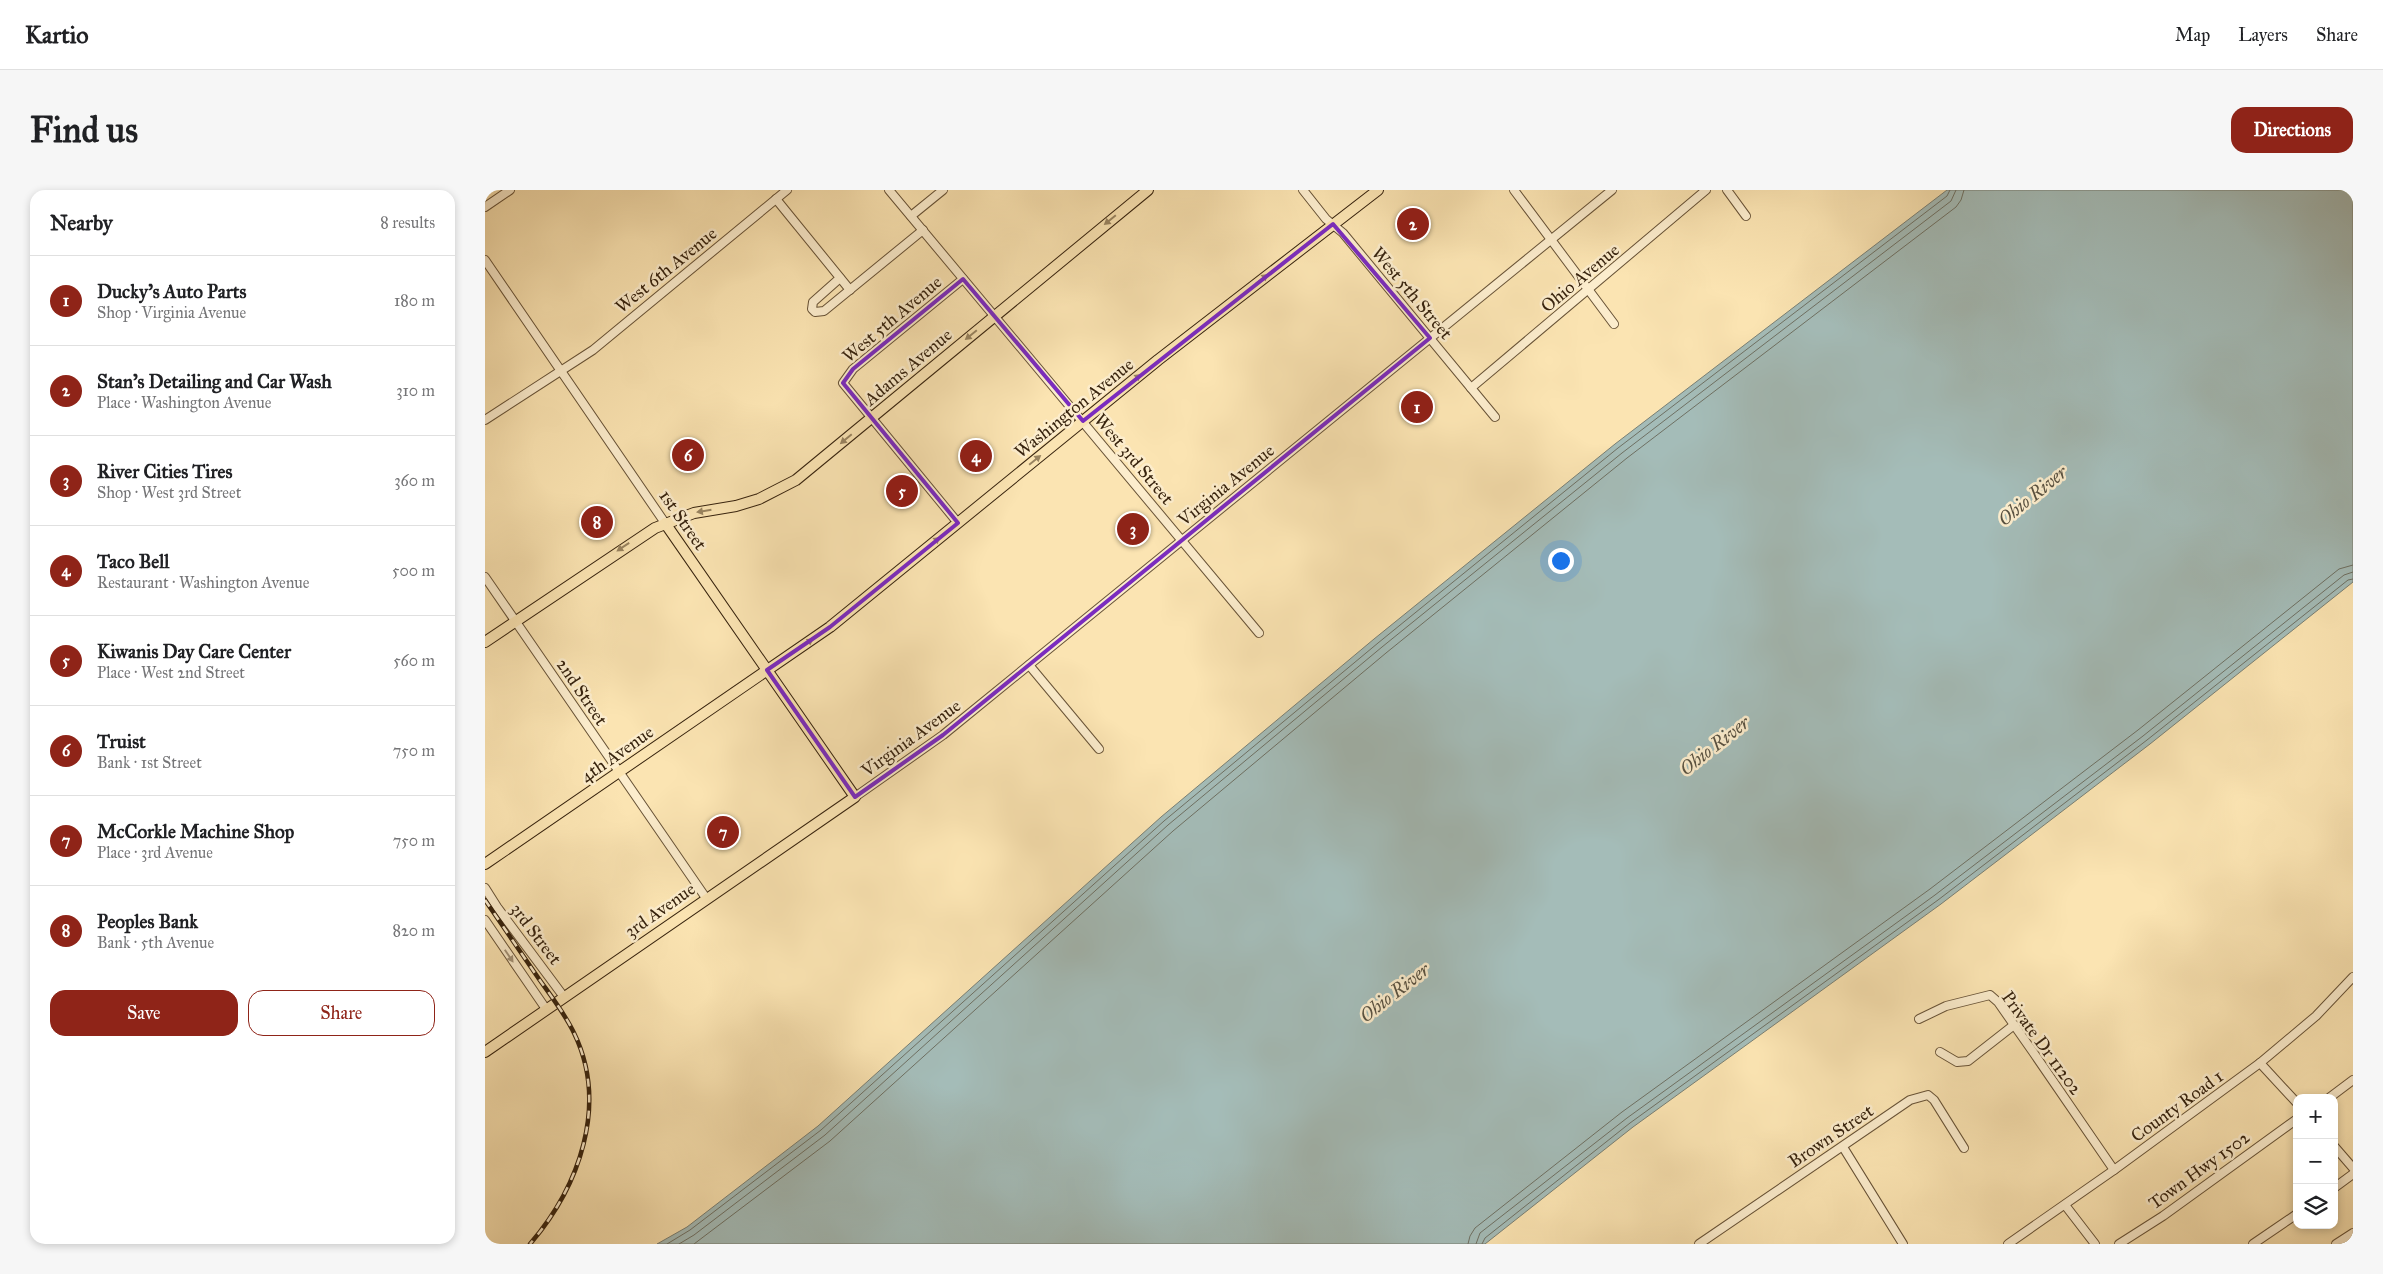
<!DOCTYPE html>
<html lang="en">
<head>
<meta charset="utf-8">
<style>
	:root { --surface:#fff; --page:#f6f6f6; --text:#202124; --muted:#757577; --line:#e0e0e0; --accent:#8f2418 }
	body { margin:0; font-family:"IM FELL Great Primer",serif; background:var(--page); color:var(--text) }
	.controls { position:absolute; right:15px; bottom:15px; display:grid; overflow:hidden; border-radius:10px; box-shadow:0 2px 8px #0003 }
	.controls button { width:45px; height:45px; display:grid; place-items:center; padding:0; border:0; border-bottom:1px solid var(--line); background:var(--surface); color:var(--text); font:25px sans-serif }
	.you { position:absolute; left:1075px; top:370px; width:18px; height:18px; margin:-12px; border:4px solid #fff; border-radius:50%; background:#1a73e8; box-shadow:0 0 0 8px #1a73e833 }
	.badge { display:grid; place-items:center; width:32px; height:32px; border-radius:50%; background:var(--accent); color:#fff; font-size:16px; font-weight:700 }
	.pin { position:absolute; translate:-50% -50%; border:2px solid #fff; box-shadow:0 1px 5px #0006 }
	.list { margin:0; padding:0; list-style:none }
	h2 { display:flex; justify-content:space-between; align-items:center; height:65px; margin:0; padding:0 20px; font-size:21px }
	h2 small { font-size:16px; font-weight:400; color:var(--muted) }
	.list li { display:grid; grid-template-columns:32px 1fr auto; gap:15px; align-items:center; box-sizing:border-box; height:90px; padding:0 20px; border-top:1px solid var(--line) }
	.list b { display:block; font-size:19px; white-space:nowrap }
	.list p { margin:0; font-size:16px; white-space:nowrap; color:var(--muted) }
	.list em { font-size:16px; font-style:normal; color:var(--muted) }
	.actions { display:flex; gap:10px; padding:15px 20px }
	.actions a { flex:1; padding:11px 0; border:1px solid var(--accent); border-radius:15px; text-align:center; font-size:18px; color:var(--accent) }
	.actions .main { background:var(--accent); color:#fff }
	.icon { flex:none; width:28px; height:28px; fill:none; stroke:currentColor; stroke-width:2; stroke-linecap:round; stroke-linejoin:round }
	.map { position:relative; flex:none; width:1868px; height:1054px; overflow:hidden; border-radius:15px }
	header { display:flex; align-items:center; gap:30px; box-sizing:border-box; height:70px; padding:0 25px; background:var(--surface); border-bottom:1px solid var(--line) }
	header strong { font-size:24px }
	nav { display:flex; gap:28px; margin-inline-start:auto; font-size:18px }
	.intro { display:flex; align-items:center; justify-content:space-between; box-sizing:border-box; height:120px; padding:0 30px }
	h1 { margin:0; font-size:35px }
	.button { padding:12px 22px; border-radius:15px; background:var(--accent); color:#fff; font-size:18px; font-weight:700 }
	main { display:flex; gap:30px; padding:0 30px }
	aside { flex:1; background:var(--surface); border-radius:15px; box-shadow:0 2px 8px #0003 }
	.map>svg:first-child { display:block }
	.water { fill:#a4bcb8; stroke:#787f74 }
	.lines { fill:none; stroke-linecap:round; stroke-linejoin:round }
	.shore { stroke:#6e7063; stroke-width:1 }
	.minor-casing { stroke:#685337; stroke-width:10 }
	.major-casing { stroke:#37230e; stroke-width:12 }
	.minor { stroke:#fcedcd; stroke-width:8 }
	.major { stroke:#fbe4b2; stroke-width:10 }
	.rail-casing { stroke:#37230e; stroke-width:4.5 }
	.rail { stroke:#fcedcd; stroke-width:2.5; stroke-dasharray:8; stroke-linecap:butt }
	.oneway { fill:#998460 }
	.oneway2 { fill:#a39277 }
	.marked { fill:none; stroke:#7b2cbf; stroke-width:4; stroke-linejoin:round }
	.labels { text-anchor:middle; stroke-width:5; stroke-linejoin:round; paint-order:stroke }
	.street-label { font-size:18px; fill:#37230e; stroke:#fcedcd }
	.water-label { font-size:19px; font-style:italic; fill:#585141; stroke:#fcedcd }
</style>
</head>
<body>
<header>
<strong>Kartio</strong>
<nav><a>Map</a><a>Layers</a><a>Share</a></nav>
</header>
<div class="intro"><h1>Find us</h1><a class="button">Directions</a></div>
<main>
<aside>
<h2>Nearby<small>8 results</small></h2>
<ul class="list">
<li><span class="badge">1</span><div><b>Ducky's Auto Parts</b><p>Shop · Virginia Avenue</p></div><em>180 m</em></li>
<li><span class="badge">2</span><div><b>Stan's Detailing and Car Wash</b><p>Place · Washington Avenue</p></div><em>310 m</em></li>
<li><span class="badge">3</span><div><b>River Cities Tires</b><p>Shop · West 3rd Street</p></div><em>360 m</em></li>
<li><span class="badge">4</span><div><b>Taco Bell</b><p>Restaurant · Washington Avenue</p></div><em>500 m</em></li>
<li><span class="badge">5</span><div><b>Kiwanis Day Care Center</b><p>Place · West 2nd Street</p></div><em>560 m</em></li>
<li><span class="badge">6</span><div><b>Truist</b><p>Bank · 1st Street</p></div><em>750 m</em></li>
<li><span class="badge">7</span><div><b>McCorkle Machine Shop</b><p>Place · 3rd Avenue</p></div><em>750 m</em></li>
<li><span class="badge">8</span><div><b>Peoples Bank</b><p>Bank · 5th Avenue</p></div><em>820 m</em></li>
</ul>
<div class="actions"><a class="main">Save</a><a>Share</a></div>
</aside>
<div class="map">
<svg width="1868" height="1054" viewBox="0 0 1868 1054">
	<rect width="100%" height="100%" fill="#fbe4b2"/>
	<filter id="stains"><feTurbulence type="fractalNoise" baseFrequency=".004" numOctaves="4"/><feColorMatrix values="0 0 0 0 .2 0 0 0 0 .09 0 0 0 0 .02 0 0 0 .5 -.17"/></filter>
	<radialGradient id="worn" r=".72"><stop offset=".6" stop-color="#630" stop-opacity="0"/><stop offset="1" stop-color="#630" stop-opacity=".3"/></radialGradient>
	<path class="water" d="M 1462,0 L 1868,0 L 1868,392 L 1665,554 L 1456,714 L 1148,937 L 1000,1054 L 172,1054 L 202,1037 L 333,936 L 676,627 L 889,449 L 1130,254 Z"/>
	<g class="lines">
		<g class="shore">
			<path d="M 182,1054 L 205,1040 L 336,940 L 679,631 L 893,453 L 1133,258 L 1462,6 L 1465,0"/>
			<path d="M 194,1054 L 209,1045 L 340,945 L 683,635 L 897,457 L 1137,263 L 1466,11 L 1471,0"/>
			<path d="M 209,1054 L 345,951 L 688,641 L 901,463 L 1142,268 L 1471,17 L 1476,10 L 1479,0"/>
			<path d="M 983,1054 L 985,1046 L 990,1038 L 1137,922 L 1445,699 L 1653,540 L 1854,379 L 1868,375"/>
			<path d="M 991,1054 L 995,1043 L 1142,928 L 1450,705 L 1658,546 L 1859,385 L 1868,382"/>
			<path d="M 997,1054 L 1000,1048 L 1145,933 L 1453,710 L 1662,550 L 1863,390 L 1868,389"/>
		</g>
		<defs>
			<g id="minor">
				<path d="M 404,0 L 774,443"/>
				<path d="M 818,0 L 841,29 L 858,43 L 1010,227"/>
				<path d="M 1029,0 L 1129,134"/>
				<path d="M 1242,0 L 1261,26"/>
				<path d="M 291,9 L 365,100"/>
				<path d="M 0,17 L 25,0"/>
				<path d="M 426,26 L 458,0"/>
				<path d="M 0,70 L 180,333"/>
				<path d="M 355,88 L 328,112 L 327,119 L 330,122 L 339,121 L 438,40"/>
				<path d="M 986,198 L 1221,0"/>
				<path d="M 0,230 L 108,160 L 302,0"/>
				<path d="M 473,333 L 358,193 L 368,179 L 478,89"/>
				<path d="M 0,387 L 221,708"/>
				<path d="M 544,475 L 614,559"/>
				<path d="M 370,607 L 458,545 L 1127,0"/>
				<path d="M 0,698 L 12,717 L 79,807"/>
				<path d="M 0,730 L 61,819"/>
				<path d="M 1434,829 L 1461,816 L 1505,805 L 1513,812 L 1548,862 L 1629,980"/>
				<path d="M 1455,862 L 1472,872 L 1483,871 L 1529,835"/>
				<path d="M 1775,873 L 1812,913"/>
				<path d="M 1844,908 L 1868,890"/>
				<path d="M 1849,956 L 1868,978"/>
				<path d="M 1358,957 L 1418,1054"/>
				<path d="M 1849,998 L 1868,984"/>
				<path d="M 1580,1015 L 1610,1054"/>
				<path d="M 1214,1054 L 1425,910 L 1443,905 L 1449,910 L 1479,958"/>
				<path d="M 1523,1054 L 1629,980 L 1775,873 L 1831,826 L 1868,787"/>
				<path d="M 1634,1054 L 1678,1026 L 1812,929"/>
				<path d="M 1768,1054 L 1812,1024"/>
				<path d="M 1851,1054 L 1868,1043"/>
			</g>
			<g id="major">
				<path d="M 0,452 L 170,338 L 209,323 L 251,316 L 274,309 L 311,290 L 663,0"/>
				<path d="M 0,674 L 345,437 L 673,170 L 893,0"/>
				<path d="M 0,862 L 370,607 L 180,333"/>
			</g>
		</defs>
		<use href="#minor" class="minor-casing"/>
		<use href="#major" class="major-casing"/>
		<use href="#minor" class="minor"/>
		<use href="#major" class="major"/>
		<defs>
			<path id="rail" d="M 0,710 C 18,736 36,763 54,789 C 66,806 80,824 89,843 C 124,915 94,997 45,1054"/>
		</defs>
		<use href="#rail" class="rail-casing"/>
		<use href="#rail" class="rail"/>
	</g>
	<defs><path id="oneway-solid" d="M-6-.8H1V-3.2L6.5 0L1 3.2V.8H-6Z" transform="scale(1.25)"/></defs>
	<g class="oneway">
		<use href="#oneway-solid" transform="translate(625 30) rotate(141)"/>
		<use href="#oneway-solid" transform="translate(777 89) rotate(-38)"/>
		<use href="#oneway-solid" transform="translate(486 145) rotate(141)"/>
		<use href="#oneway-solid" transform="translate(650 189) rotate(-39)"/>
		<use href="#oneway-solid" transform="translate(361 249) rotate(140)"/>
		<use href="#oneway-solid" transform="translate(550 270) rotate(-39)"/>
		<use href="#oneway-solid" transform="translate(219 321) rotate(171)"/>
		<use href="#oneway-solid" transform="translate(449 352) rotate(-39)"/>
		<use href="#oneway-solid" transform="translate(138 357) rotate(146)"/>
		<use href="#oneway-solid" transform="translate(322 453) rotate(-34)"/>
	</g>
	<use class="oneway2" href="#oneway-solid" transform="translate(24 766) rotate(56)"/>
	<path class="marked" d="M 848,34 L 945,148 L 458,545 L 370,607 L 282,480 L 345,437 L 473,333 L 358,193 L 368,179 L 478,89 L 598,231 Z"/>
	<g class="labels">
		<g class="street-label">
			<text transform="translate(181 80) rotate(-39)" y="6">West 6th Avenue</text>
			<text transform="translate(1095 88) rotate(-40)" y="6">Ohio Avenue</text>
			<text transform="translate(927 103) rotate(50)" y="6">West 5th Street</text>
			<text transform="translate(407 129) rotate(-40)" y="6">West 5th Avenue</text>
			<text transform="translate(423 177) rotate(-40)" y="6">Adams Avenue</text>
			<text transform="translate(589 218) rotate(-39)" y="6">Washington Avenue</text>
			<text transform="translate(649 269) rotate(50)" y="6">West 3rd Street</text>
			<text transform="translate(741 295) rotate(-39)" y="6">Virginia Avenue</text>
			<text transform="translate(198 330) rotate(55)" y="6">1st Street</text>
			<text transform="translate(97 502) rotate(56)" y="6">2nd Street</text>
			<text transform="translate(426 548) rotate(-36)" y="6">Virginia Avenue</text>
			<text transform="translate(132 564) rotate(-35)" y="6">4th Avenue</text>
			<text transform="translate(175 720) rotate(-35)" y="6">3rd Avenue</text>
			<text transform="translate(51 744) rotate(53)" y="6">3rd Street</text>
			<text transform="translate(1557 853) rotate(54)" y="6">Private Dr 11202</text>
			<text transform="translate(1692 916) rotate(-36)" y="6">County Road 1</text>
			<text transform="translate(1346 946) rotate(-34)" y="6">Brown Street</text>
			<text transform="translate(1714 980) rotate(-36)" y="6">Town Hwy 1502</text>
		</g>
		<g class="water-label">
			<text transform="translate(1547 305) rotate(-39)" y="7">Ohio River</text>
			<text transform="translate(1229 555) rotate(-38)" y="7">Ohio River</text>
			<text transform="translate(909 802) rotate(-38)" y="7">Ohio River</text>
		</g>
	</g>
	<rect width="100%" height="100%" filter="url(#stains)"/>
	<rect width="100%" height="100%" fill="url(#worn)"/>
</svg>
<div class="controls">
<button>+</button>
<button>−</button>
<button><svg class="icon" aria-label="layers" viewBox="0 0 24 24"><path d="M12 4l9 5-9 5-9-5zM3 14l9 5 9-5"/></svg></button>
</div>
<div class="you"></div>
<div class="pin badge" style="left:932px;top:217px">1</div>
<div class="pin badge" style="left:928px;top:34px">2</div>
<div class="pin badge" style="left:648px;top:339px">3</div>
<div class="pin badge" style="left:491px;top:266px">4</div>
<div class="pin badge" style="left:417px;top:301px">5</div>
<div class="pin badge" style="left:203px;top:265px">6</div>
<div class="pin badge" style="left:238px;top:642px">7</div>
<div class="pin badge" style="left:112px;top:332px">8</div>
</div>
</main>
</body>
</html>
